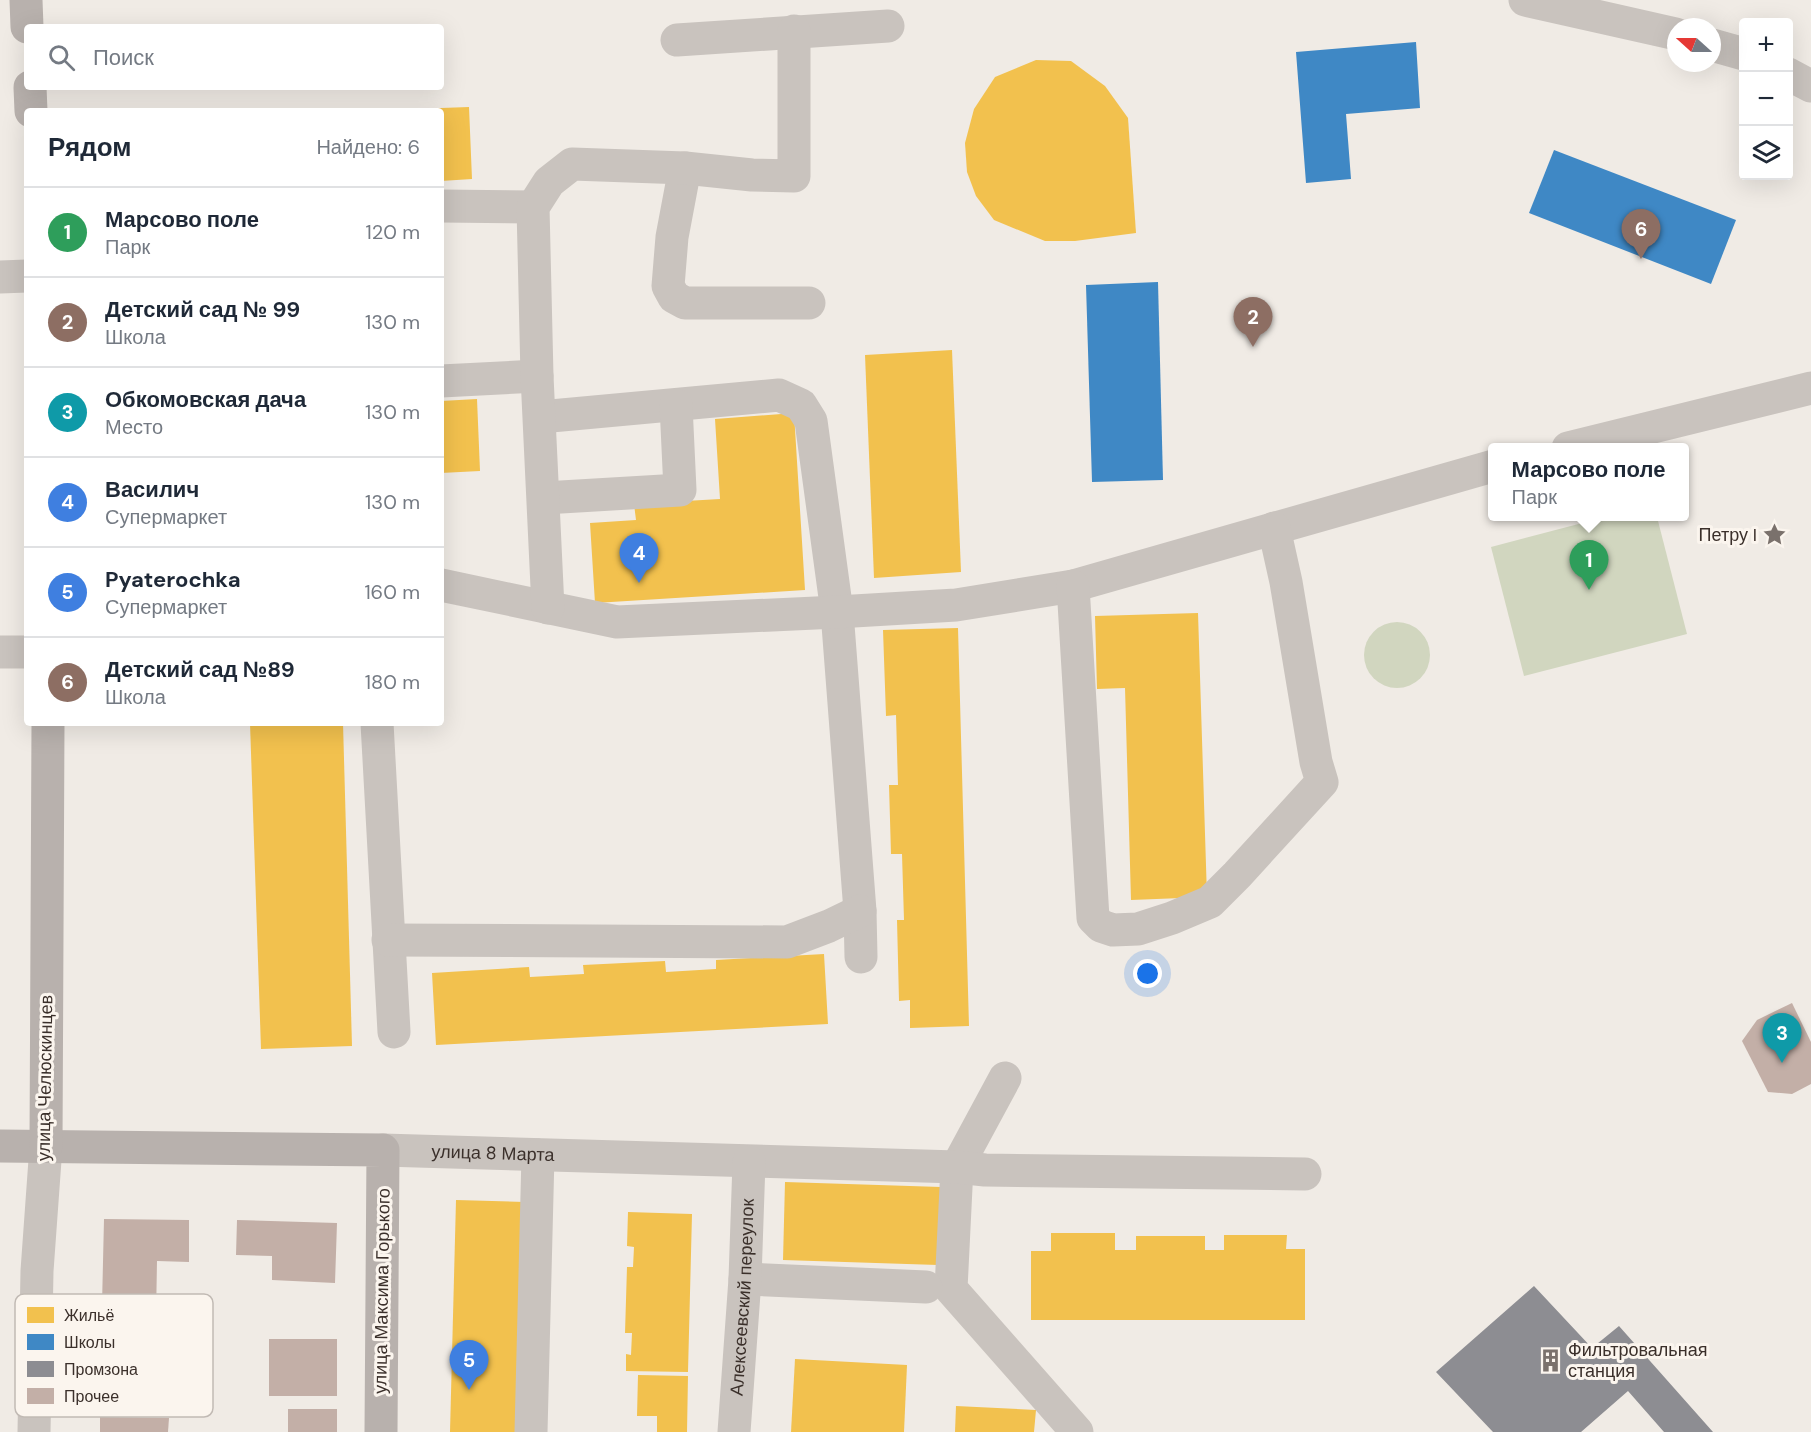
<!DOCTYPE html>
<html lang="ru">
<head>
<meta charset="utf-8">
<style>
	:root { --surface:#fff; --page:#f6f6f7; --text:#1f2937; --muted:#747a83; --line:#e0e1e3; --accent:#2563eb }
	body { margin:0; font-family:"DM Sans",sans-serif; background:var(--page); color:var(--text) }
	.controls { position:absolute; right:18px; top:18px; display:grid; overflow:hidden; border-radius:6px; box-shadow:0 6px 24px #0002 }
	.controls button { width:54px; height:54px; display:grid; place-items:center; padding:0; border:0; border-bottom:2px solid var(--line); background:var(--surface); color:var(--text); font:30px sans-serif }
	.compass { position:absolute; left:1667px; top:18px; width:54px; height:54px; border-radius:50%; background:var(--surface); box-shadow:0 6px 24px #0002; rotate:291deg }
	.you { position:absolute; left:1148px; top:974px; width:21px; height:21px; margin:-15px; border:4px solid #fff; border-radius:50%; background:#1a73e8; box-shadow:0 0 0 9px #1a73e833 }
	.badge { display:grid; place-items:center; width:39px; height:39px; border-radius:50%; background:var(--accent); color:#fff; font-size:20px; font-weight:700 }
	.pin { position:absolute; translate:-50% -50px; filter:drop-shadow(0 2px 3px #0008) }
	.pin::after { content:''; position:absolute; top:32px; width:21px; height:18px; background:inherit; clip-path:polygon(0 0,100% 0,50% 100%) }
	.popup { position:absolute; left:1488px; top:443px; width:201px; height:78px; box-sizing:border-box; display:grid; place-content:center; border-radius:6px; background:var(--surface); filter:drop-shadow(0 2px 4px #0005); font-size:20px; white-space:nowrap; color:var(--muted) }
	.popup b { font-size:22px; color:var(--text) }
	.popup::after { content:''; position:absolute; left:50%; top:100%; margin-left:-12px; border:12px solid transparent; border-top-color:var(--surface) }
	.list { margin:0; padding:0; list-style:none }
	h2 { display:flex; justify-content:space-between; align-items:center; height:78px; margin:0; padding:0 24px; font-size:26px }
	h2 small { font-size:20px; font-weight:400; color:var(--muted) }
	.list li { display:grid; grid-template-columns:39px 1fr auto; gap:18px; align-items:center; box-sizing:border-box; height:90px; padding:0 24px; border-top:2px solid var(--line) }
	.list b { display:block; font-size:22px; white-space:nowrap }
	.list p { margin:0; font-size:20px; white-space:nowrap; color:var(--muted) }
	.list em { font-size:20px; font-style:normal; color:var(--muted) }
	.icon { flex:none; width:33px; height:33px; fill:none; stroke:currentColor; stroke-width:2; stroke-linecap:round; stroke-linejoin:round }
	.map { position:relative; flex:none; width:1811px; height:1432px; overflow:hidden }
	.search { position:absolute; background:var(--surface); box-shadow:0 6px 24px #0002; left:24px; top:24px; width:420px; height:66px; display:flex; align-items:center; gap:15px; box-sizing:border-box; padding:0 21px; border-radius:6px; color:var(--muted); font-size:22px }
	.panel { position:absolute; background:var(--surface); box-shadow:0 6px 24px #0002; left:24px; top:108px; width:420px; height:618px; border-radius:6px }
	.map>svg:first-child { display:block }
	.green { fill:#d1d6bf }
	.homes { fill:#f2c14e }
	.schools { fill:#3f88c5 }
	.industry { fill:#8d8d92 }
	.building { fill:#c3afa7 }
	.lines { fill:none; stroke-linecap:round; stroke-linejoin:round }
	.minor { stroke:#c9c3be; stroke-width:33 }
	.major { stroke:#b8b1ad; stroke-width:33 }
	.labels { text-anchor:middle; stroke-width:6; stroke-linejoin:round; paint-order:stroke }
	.poi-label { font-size:18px; fill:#3b302b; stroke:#fbf5ee; text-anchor:end }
	.street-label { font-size:18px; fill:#3b302b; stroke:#fbf5ee }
	.key { fill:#fbf5ee; stroke:#c1bab4; stroke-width:1.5 }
	.key-label { font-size:16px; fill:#3b302b }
</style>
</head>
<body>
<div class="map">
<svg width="1811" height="1432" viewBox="0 0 1811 1432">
	<rect width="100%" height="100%" fill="#f0ebe5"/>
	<g class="green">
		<path d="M 1609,516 L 1657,517 L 1687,634 L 1524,676 L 1491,547 Z"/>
		<circle cx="1397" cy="655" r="33"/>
	</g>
	<g class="homes">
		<path d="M 1036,60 L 1071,61 L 1105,86 L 1128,118 L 1136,233 L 1075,241 L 1045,241 L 994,220 L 976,196 L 967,172 L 965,143 L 974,109 L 995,77 Z"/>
		<path d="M 469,107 L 472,179 L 441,181 L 441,111 L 413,111 L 413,109 Z"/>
		<path d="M 952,350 L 961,572 L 874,578 L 865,355 Z"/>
		<path d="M 477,399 L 480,471 L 441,473 L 441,401 Z"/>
		<path d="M 794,413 L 805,590 L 595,603 L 590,523 L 636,520 L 634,504 L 720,499 L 715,419 Z"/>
		<path d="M 1198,613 L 1207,897 L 1131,900 L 1125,688 L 1097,689 L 1095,616 Z"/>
		<path d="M 958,628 L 969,1026 L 910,1028 L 910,1000 L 899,1001 L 897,920 L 904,920 L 902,854 L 891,854 L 889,785 L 898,785 L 896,715 L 886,716 L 883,630 Z"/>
		<path d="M 250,723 L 343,723 L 352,1046 L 261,1049 Z"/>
		<path d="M 824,954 L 828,1024 L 436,1045 L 432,973 L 529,967 L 530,977 L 584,974 L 583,965 L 665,961 L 666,972 L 716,969 L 716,960 Z"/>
		<path d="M 785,1182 L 941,1187 L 938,1265 L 783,1260 Z"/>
		<path d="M 456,1200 L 525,1202 L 519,1432 L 450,1432 Z"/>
		<path d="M 628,1212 L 692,1214 L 688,1372 L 626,1371 L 626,1354 L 631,1355 L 632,1333 L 625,1333 L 627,1267 L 633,1267 L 634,1247 L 627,1246 Z"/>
		<path d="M 1051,1233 L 1115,1233 L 1115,1250 L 1136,1250 L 1136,1236 L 1205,1236 L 1205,1250 L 1224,1250 L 1224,1235 L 1287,1235 L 1286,1249 L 1305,1249 L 1305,1320 L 1031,1320 L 1031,1251 L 1051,1251 Z"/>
		<path d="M 795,1359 L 907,1365 L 904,1432 L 791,1432 Z"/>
		<path d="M 638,1375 L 688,1376 L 687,1432 L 657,1432 L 657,1416 L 637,1416 Z"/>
		<path d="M 956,1406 L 1036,1410 L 1034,1432 L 955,1432 Z"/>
	</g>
	<g class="schools">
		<path d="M 1416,42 L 1420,108 L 1346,114 L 1351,179 L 1306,183 L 1296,52 Z"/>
		<path d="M 1554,150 L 1736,220 L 1711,284 L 1529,213 Z"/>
		<path d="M 1158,282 L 1163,480 L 1092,482 L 1086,285 Z"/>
	</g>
	<path class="industry" d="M 1534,1286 L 1592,1348 L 1619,1326 L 1713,1432 L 1664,1432 L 1628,1391 L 1581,1432 L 1493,1432 L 1436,1372 Z"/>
	<g class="building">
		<path d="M 1792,1003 L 1811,1042 L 1811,1084 L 1792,1094 L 1768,1092 L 1742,1041 L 1757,1020 Z"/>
		<path d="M 104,1219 L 189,1220 L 189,1262 L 157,1261 L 156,1318 L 126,1318 L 126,1306 L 102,1305 Z"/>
		<path d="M 237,1220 L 337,1223 L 335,1283 L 272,1280 L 272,1256 L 236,1255 Z"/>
		<path d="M 102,1337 L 143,1337 L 143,1356 L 187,1357 L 186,1405 L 169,1405 L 169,1408 L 101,1407 Z"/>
		<rect x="269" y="1339" width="68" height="57"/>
		<rect x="288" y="1409" width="49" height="23"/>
		<path d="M 100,1417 L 169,1418 L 168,1432 L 100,1432 Z"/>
	</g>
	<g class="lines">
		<g class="minor">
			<path d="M 1525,0 L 1676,34"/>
			<path d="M 677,40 L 888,26"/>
			<path d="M 1712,45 L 1744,54"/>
			<path d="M 1788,74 L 1811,86"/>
			<path d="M 685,168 L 672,237 L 668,286 L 674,297 L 685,303 L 809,303"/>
			<path d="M 441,206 L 533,207"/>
			<path d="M 0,277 L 27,276"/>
			<path d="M 441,381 L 537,376"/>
			<path d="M 540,417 L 779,395 L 801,405 L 811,421 L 837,612 L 860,911 L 861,957"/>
			<path d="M 1568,448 L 1811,388"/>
			<path d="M 544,498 L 680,490 L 676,405"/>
			<path d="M 441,585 L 617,622 L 837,612 L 956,605 L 1073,586 L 1493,466"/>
			<path d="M 1073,586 L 1093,918 L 1101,926 L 1113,930 L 1138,929 L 1172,918 L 1210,902 L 1237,875 L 1322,782 L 1316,762 L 1286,582 L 1274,528"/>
			<path d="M 548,608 L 537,376 L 533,207 L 549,182 L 572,164 L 685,168 L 752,175 L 794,176 L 794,31"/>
			<path d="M 0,652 L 27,652"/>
			<path d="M 377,723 L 394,1032"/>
			<path d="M 388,940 L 787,942 L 829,926 L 860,911"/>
			<path d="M 1005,1078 L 957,1167 L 951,1289 L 1077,1432"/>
			<path id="s1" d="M 383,1150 L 957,1167 L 985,1170 L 1305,1174"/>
			<path d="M 745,1279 L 926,1287"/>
			<path d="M 34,1432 L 37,1271 L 46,1146"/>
			<path d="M 531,1432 L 538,1155"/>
			<path id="s2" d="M 734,1432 L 745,1279 L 749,1162"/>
		</g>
		<g class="major">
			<path d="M 26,0 L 27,27"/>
			<path d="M 30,87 L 31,111"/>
			<path d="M 0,1146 L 383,1150 L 381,1432"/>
			<path d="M 46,1146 L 48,723"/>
		</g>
	</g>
	<defs>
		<symbol id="sight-bare" viewBox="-9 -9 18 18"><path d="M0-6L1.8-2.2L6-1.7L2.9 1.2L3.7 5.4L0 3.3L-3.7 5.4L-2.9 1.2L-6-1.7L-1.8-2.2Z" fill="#7a716c" stroke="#fbf5ee" stroke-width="2.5" paint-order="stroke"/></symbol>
		<symbol id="building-bare" viewBox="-9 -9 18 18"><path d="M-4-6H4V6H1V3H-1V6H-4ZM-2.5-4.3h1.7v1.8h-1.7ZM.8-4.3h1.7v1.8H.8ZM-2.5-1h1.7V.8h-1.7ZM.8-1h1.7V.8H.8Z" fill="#7a716c" stroke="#fbf5ee" stroke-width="2.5" paint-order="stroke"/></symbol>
	</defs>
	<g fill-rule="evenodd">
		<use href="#sight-bare" x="1758" y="518" width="33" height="33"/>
		<use href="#building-bare" x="1534" y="1344" width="33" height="33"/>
	</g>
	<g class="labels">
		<g class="poi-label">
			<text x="1757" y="541">Петру I</text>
			<text x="1568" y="1356" text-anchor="start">Фильтровальная<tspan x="1568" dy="21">станция</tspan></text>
		</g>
		<g class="street-label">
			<text transform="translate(45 1078) rotate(-89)" y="6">улица Челюскинцев</text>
			<text dy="6" stroke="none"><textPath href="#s1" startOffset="110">улица 8 Марта</textPath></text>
			<text transform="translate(382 1291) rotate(-89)" y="6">улица Максима Горького</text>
			<text dy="6" stroke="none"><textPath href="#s2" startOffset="135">Алексеевский переулок</textPath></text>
		</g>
	</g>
	<rect x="15" y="1294" width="198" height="123" rx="9" class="key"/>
	<rect x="27" y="1307" width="27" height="16" fill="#f2c14e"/>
	<rect x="27" y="1334" width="27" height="16" fill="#3f88c5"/>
	<rect x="27" y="1361" width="27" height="16" fill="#8d8d92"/>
	<rect x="27" y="1388" width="27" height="16" fill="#c3afa7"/>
	<g class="key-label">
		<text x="64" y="1321">Жильё</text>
		<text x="64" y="1348">Школы</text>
		<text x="64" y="1375">Промзона</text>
		<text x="64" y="1402">Прочее</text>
	</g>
</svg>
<div class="controls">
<button>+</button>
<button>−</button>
<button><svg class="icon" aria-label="layers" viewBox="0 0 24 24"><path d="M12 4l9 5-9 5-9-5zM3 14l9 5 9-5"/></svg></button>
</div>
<svg class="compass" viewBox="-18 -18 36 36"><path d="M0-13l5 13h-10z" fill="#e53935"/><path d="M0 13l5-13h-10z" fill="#747a83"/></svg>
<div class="you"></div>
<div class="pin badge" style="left:1589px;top:590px;background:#2e9e5b">1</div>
<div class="popup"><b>Марсово поле</b>Парк</div>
<div class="pin badge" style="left:1253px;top:347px;background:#8d6e63">2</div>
<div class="pin badge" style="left:1782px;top:1063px;background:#0f9aa8">3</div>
<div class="pin badge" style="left:639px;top:583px;background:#3f7fe0">4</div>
<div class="pin badge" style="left:469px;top:1390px;background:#3f7fe0">5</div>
<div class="pin badge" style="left:1641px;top:259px;background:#8d6e63">6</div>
<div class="search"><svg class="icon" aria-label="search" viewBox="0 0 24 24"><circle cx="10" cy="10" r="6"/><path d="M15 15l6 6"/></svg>Поиск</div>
<section class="panel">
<h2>Рядом<small>Найдено: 6</small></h2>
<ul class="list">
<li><span class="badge" style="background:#2e9e5b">1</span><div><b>Марсово поле</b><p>Парк</p></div><em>120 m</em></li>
<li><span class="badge" style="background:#8d6e63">2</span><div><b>Детский сад № 99</b><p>Школа</p></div><em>130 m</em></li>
<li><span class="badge" style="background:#0f9aa8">3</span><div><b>Обкомовская дача</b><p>Место</p></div><em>130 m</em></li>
<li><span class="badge" style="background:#3f7fe0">4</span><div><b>Василич</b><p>Супермаркет</p></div><em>130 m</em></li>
<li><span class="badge" style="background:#3f7fe0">5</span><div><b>Pyaterochka</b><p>Супермаркет</p></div><em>160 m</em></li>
<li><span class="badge" style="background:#8d6e63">6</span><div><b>Детский сад №89</b><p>Школа</p></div><em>180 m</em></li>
</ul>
</section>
</div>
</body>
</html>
